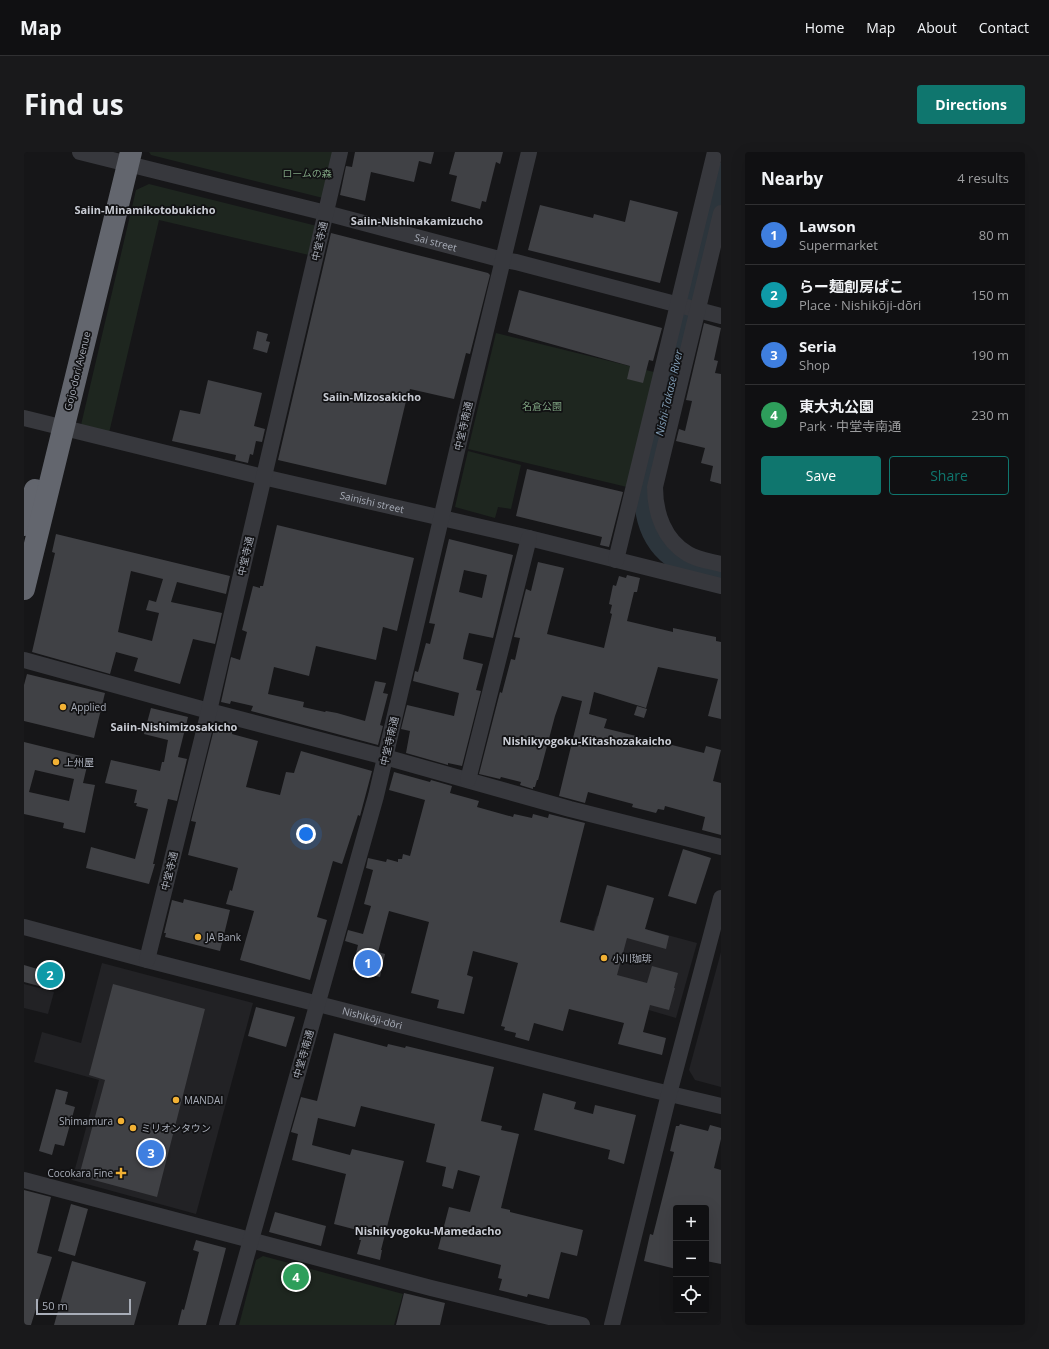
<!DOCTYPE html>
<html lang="en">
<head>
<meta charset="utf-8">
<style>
	:root { --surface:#101012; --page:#19191b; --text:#f1f3f6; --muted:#9c9d9f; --line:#303032; --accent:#0f766e }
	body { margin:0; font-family:"Open Sans","Noto Sans JP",sans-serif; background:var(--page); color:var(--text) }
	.controls { position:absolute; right:12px; bottom:12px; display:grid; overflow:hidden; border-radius:4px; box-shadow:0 4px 16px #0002 }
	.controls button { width:36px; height:36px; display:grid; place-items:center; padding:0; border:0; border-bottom:1px solid var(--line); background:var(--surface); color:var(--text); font:20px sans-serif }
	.scale { position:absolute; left:12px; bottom:10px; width:95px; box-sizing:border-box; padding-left:4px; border:2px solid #a8adb8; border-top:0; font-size:11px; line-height:14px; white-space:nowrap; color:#a8adb8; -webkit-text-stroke:3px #111113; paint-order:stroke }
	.you { position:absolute; left:282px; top:682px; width:14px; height:14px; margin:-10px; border:3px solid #fff; border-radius:50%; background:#1a73e8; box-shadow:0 0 0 6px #1a73e833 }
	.badge { display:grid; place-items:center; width:26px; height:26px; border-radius:50%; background:var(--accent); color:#fff; font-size:13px; font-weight:700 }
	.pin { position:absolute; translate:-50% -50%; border:2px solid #fff; box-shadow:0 1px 4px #0006 }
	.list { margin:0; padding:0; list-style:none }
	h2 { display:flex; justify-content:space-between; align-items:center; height:52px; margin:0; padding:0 16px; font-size:17px }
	h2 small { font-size:13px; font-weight:400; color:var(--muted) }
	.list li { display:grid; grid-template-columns:26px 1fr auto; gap:12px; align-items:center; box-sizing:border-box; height:60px; padding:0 16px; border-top:1px solid var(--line) }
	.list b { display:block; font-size:15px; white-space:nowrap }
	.list p { margin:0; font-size:13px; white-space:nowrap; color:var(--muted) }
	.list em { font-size:13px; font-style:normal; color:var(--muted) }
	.actions { display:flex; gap:8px; padding:12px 16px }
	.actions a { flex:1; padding:9px 0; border:1px solid var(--accent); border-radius:4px; text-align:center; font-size:14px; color:var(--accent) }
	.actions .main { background:var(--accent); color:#fff }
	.icon { flex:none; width:22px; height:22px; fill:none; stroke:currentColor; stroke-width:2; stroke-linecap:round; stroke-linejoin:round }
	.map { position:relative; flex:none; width:697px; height:1173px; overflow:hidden; border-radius:4px }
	header { display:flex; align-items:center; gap:24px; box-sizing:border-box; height:56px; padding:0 20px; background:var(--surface); border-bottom:1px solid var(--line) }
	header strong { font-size:19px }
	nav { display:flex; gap:22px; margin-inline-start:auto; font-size:14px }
	.intro { display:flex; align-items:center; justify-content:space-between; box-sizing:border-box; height:96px; padding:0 24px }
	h1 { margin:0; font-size:28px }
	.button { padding:10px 18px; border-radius:4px; background:var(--accent); color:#fff; font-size:14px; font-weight:700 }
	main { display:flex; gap:24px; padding:0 24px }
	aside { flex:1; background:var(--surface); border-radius:4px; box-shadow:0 4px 16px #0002 }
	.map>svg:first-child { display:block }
	.built { fill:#222225 }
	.green { fill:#1e261f }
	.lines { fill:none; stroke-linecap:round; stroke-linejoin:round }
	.stream { stroke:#2c353c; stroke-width:4 }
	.river { stroke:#2c353c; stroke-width:23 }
	.building { fill:#404145; fill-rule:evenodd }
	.minor { stroke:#37383d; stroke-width:16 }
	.highway { stroke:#63666e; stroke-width:22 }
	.poi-dot { fill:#f2b134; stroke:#111113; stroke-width:1.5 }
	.labels { text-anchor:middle; stroke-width:3.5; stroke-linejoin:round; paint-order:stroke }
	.park-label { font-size:10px; fill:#7fa381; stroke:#111113 }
	.street-label { font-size:10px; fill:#a8adb8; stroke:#111113 }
	.poi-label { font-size:10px; fill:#a8adb8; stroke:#111113; text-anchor:start }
	.neighbourhood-label { font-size:11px; font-weight:bold; fill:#c9ccd4; stroke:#111113 }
	.water-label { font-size:11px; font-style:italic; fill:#7f9bb3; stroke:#111113 }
</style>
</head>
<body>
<header>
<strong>Map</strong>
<nav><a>Home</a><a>Map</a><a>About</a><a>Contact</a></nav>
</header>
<div class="intro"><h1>Find us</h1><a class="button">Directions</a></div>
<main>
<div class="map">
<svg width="697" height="1173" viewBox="0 0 697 1173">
	<rect width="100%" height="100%" fill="#161618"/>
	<g class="built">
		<path d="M 573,764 L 673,791 L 652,866 L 553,837 Z"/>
		<path d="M 697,800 L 697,935 L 671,928 L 665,918 Z"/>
		<path d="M 78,811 L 229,851 L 172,1062 L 48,1028 L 75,928 L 10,910 L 18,880 L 57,891 Z"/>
		<path d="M 0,832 L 30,840 L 24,862 L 0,856 Z"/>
	</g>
	<g class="green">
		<path d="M 125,0 L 310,0 L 299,46 L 127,3 Z"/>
		<path d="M 125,32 L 293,74 L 285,103 L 135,68 L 85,281 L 57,273 L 112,38 Z"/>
		<path d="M 472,181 L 630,220 L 603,335 L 444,297 Z"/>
		<path d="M 444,299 L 497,313 L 487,357 L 474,355 L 471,366 L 431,355 Z"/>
		<path d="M 239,1104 L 379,1142 L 370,1173 L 215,1173 L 232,1108 Z"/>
	</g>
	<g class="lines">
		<g class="stream">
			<path d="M 669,115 L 673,127"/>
			<path d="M 629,280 L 633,291"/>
		</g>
		<path class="river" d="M 697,22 L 671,136 L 623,329 C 618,366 630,399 667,414 C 677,417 687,419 697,422"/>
	</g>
	<g class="building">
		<path d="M 331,0 L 410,0 L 407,12 L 395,9 L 390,30 L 347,20 L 341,49 L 316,43 L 322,14 L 328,15 Z"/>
		<path d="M 431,0 L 479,0 L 476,12 L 472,10 L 462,50 L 458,49 L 456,57 L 427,49 L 433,24 L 425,22 Z"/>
		<path d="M 606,48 L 654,60 L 636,131 L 504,98 L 516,53 L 569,66 L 570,62 L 601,70 Z"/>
		<path d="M 307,81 L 464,121 L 466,123 L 446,202 L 442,201 L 430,247 L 386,237 L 383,250 L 382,249 L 362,333 L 254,308 Z"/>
		<path d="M 495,138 L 638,176 L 629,209 L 625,208 L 619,231 L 603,227 L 606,214 L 484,180 Z"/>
		<path d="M 680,171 L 697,176 L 690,208 L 694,209 L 691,221 L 697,222 L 697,332 L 686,329 L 689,314 L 677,311 L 681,296 L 652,289 L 655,277 L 661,279 L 668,249 L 662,248 Z"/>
		<path d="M 233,179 L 244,182 L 242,189 L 246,190 L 243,201 L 229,197 Z"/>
		<path d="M 184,228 L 238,241 L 230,274 L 241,277 L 238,290 L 232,289 L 229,303 L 226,302 L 224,311 L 211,308 L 212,303 L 148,289 L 156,258 L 176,262 Z"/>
		<path d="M 503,317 L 599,340 L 585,395 L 576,393 L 578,385 L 492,364 Z"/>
		<path d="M 253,373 L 390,406 L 373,479 L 359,475 L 352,508 L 292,494 L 285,524 L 250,515 L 244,542 L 280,550 L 279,555 L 301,560 L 302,559 L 313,561 L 341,569 L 351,529 L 362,531 L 359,541 L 364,542 L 356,573 L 359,574 L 354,593 L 227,559 L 229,554 L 207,549 L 206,552 L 197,550 L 207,505 L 216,508 L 223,480 L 218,478 L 229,434 L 236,436 L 236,434 L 239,434 Z"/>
		<path d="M 32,382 L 206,424 L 202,442 L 153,430 L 147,450 L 198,461 L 191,492 L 169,487 L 156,532 L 110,519 L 114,506 L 92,500 L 86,522 L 8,500 L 31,401 L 28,400 ZM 107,419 L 139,427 L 132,450 L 125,448 L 122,458 L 135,461 L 128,489 L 94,480 Z"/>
		<path d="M 425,387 L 489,403 L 469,486 L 445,481 L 440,501 L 439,507 L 459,512 L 452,538 L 457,539 L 438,614 L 424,611 L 424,613 L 382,601 L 386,579 L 377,577 L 383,553 L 430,564 L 435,541 L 389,529 L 391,519 L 394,520 L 402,491 L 406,492 L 411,472 L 405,471 ZM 440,418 L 463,423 L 458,446 L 435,440 Z"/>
		<path d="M 514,410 L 540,416 L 523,482 L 580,496 L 588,462 L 586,461 L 588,453 L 585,452 L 589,433 L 592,434 L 595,424 L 602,426 L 603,423 L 616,426 L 613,440 L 610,440 L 603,469 L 649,480 L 649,476 L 692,485 L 692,489 L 697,490 L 697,567 L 684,564 L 694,527 L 634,515 L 622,556 L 570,540 L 565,562 L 583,567 L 580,576 L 680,601 L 682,594 L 697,598 L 689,629 L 697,631 L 697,683 L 678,678 L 681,665 L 641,654 L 640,658 L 634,657 L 632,661 L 608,655 L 609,652 L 564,640 L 561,651 L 535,644 L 558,549 L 538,544 L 531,564 L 514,628 L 513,628 L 511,635 L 509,635 L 509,637 L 496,633 L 497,630 L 477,625 L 476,627 L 455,622 L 476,540 L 478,541 L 487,507 L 491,508 L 496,486 L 490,485 L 502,437 L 507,439 Z"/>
		<path d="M 3,522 L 81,541 L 70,586 L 0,569 L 0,533 Z"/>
		<path d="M 613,554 L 623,557 L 620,566 L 610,563 Z"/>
		<path d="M 127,556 L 164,565 L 154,605 L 163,607 L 153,649 L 144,647 L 129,712 L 131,712 L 125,732 L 62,716 L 67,695 L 111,707 L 124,657 L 112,654 L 113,651 L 110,651 L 113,638 L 81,631 L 87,608 L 136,619 L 138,610 L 140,610 L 144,588 L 120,582 Z"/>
		<path d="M 196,572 L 209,575 L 208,582 L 234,589 L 222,635 L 256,643 L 262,620 L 270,621 L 277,599 L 348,619 L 336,664 L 334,663 L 318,712 L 309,709 L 293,765 L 303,768 L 286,828 L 216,808 L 230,759 L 202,752 L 206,738 L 208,739 L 214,716 L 164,703 L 172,670 L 167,669 L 191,573 L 195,574 Z"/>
		<path d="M 0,590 L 65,606 L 59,631 L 71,633 L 61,681 L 39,676 L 40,671 L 0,662 ZM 11,618 L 50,627 L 45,649 L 5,640 Z"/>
		<path d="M 370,620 L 406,630 L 407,628 L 428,634 L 426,641 L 455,649 L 453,655 L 489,665 L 490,662 L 508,666 L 509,662 L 524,666 L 525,662 L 561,671 L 536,770 L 570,779 L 583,733 L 630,746 L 621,777 L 645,784 L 642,797 L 603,786 L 593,823 L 623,831 L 628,814 L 654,821 L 650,836 L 651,836 L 645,858 L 626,853 L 619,880 L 642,886 L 638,903 L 594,892 L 600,871 L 545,857 L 539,879 L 510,871 L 505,889 L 491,885 L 492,881 L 480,878 L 481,875 L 477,874 L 494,811 L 449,799 L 443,823 L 449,825 L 440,862 L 413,856 L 415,848 L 387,841 L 405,770 L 365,759 L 354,800 L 361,802 L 356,825 L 328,818 L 334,793 L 321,789 L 324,778 L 339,782 L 347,754 L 340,752 L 349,718 L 342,716 L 344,706 L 362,710 L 363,707 L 374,710 L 374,707 L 378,707 L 379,702 L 386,704 L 401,648 L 365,638 Z"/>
		<path d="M 659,697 L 687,706 L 672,752 L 644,744 Z"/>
		<path d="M 160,747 L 206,758 L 196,799 L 141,785 L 142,781 L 140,781 L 148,748 L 159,751 Z"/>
		<path d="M 22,808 L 37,812 L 30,838 L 0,830 L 0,813 L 20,819 Z"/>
		<path d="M 89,832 L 181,857 L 133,1045 L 55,1024 L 81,928 L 65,923 Z"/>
		<path d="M 232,855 L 271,865 L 262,895 L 224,884 Z"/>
		<path d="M 310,881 L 363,895 L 364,892 L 381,896 L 382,894 L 470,915 L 457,969 L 478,974 L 477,978 L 495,982 L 477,1056 L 486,1058 L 486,1060 L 559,1078 L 553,1104 L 537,1100 L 525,1147 L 504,1142 L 503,1145 L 475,1138 L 478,1127 L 474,1126 L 477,1113 L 414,1097 L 425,1055 L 446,1060 L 456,1024 L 434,1018 L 429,1037 L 418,1034 L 422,1015 L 402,1010 L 411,972 L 337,954 L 331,975 L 294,966 L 288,993 L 326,1003 L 328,997 L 380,1009 L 357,1098 L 358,1098 L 356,1108 L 333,1102 L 337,1088 L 335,1088 L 337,1079 L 310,1072 L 322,1022 L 268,1008 L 274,982 L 267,980 L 277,945 L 293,949 Z"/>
		<path d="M 32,937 L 44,940 L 41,952 L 51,955 L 40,994 L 31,992 L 28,1003 L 15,999 Z"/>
		<path d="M 519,941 L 552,950 L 550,957 L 569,962 L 571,953 L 612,963 L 600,1012 L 584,1007 L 586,998 L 510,978 Z"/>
		<path d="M 656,972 L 684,979 L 686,973 L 697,976 L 697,987 L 690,1016 L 697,1018 L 697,1112 L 682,1109 L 682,1056 L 652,1056 L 652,1117 L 620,1109 L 626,1082 L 629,1083 L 650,1000 L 646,999 L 652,974 L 655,974 Z"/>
		<path d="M 0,1038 L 27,1045 L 13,1101 L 28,1105 L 7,1173 L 0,1173 Z"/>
		<path d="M 47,1052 L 64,1057 L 51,1104 L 34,1099 Z"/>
		<path d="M 251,1060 L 302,1074 L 297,1094 L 245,1080 Z"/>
		<path d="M 172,1088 L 202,1096 L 182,1173 L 154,1173 L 158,1157 L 160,1158 L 175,1100 L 169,1098 Z"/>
		<path d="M 48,1109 L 122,1130 L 110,1173 L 30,1173 Z"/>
		<path d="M 380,1141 L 421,1151 L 416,1173 L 372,1173 Z"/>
	</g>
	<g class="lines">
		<g class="minor">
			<path id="s1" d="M 56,0 L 302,61 L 479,108 L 492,110 L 697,164"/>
			<path d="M 697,61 L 631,335 C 631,361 640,388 664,402 C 674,408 686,409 697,412"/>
			<path id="s2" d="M 0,266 L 239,325 L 505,386 L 697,434"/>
			<path d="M 592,408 L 691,0"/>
			<path d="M 0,508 L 185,559 L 361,605 L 546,657 L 697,695"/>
			<path d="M 444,628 L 505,386"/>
			<path id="s3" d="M 0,775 L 123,808 L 625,937 L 697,954"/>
			<path d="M 123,808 L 185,559 L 316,0"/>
			<path d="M 0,1028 L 407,1136 L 558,1173"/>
			<path d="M 203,1173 L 352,644 L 440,269 L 505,0"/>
			<path d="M 588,1173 L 645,942 L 697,746"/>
		</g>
		<g class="highway">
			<path d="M 0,373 L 11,338"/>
			<path d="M 0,437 L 107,0"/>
		</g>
	</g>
	<g class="poi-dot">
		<circle cx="39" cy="555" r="4"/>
		<circle cx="32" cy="610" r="4"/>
		<circle cx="174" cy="785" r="4"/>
		<circle cx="580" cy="806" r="4"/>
		<circle cx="152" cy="948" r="4"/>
		<circle cx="97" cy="969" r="4"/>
		<circle cx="109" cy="976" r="4"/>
		<path d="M95 1015h4v4h4v4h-4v4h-4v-4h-4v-4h4z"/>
	</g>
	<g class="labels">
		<g class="park-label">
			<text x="283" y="25">ロームの森</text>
			<text x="518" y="258">名倉公園</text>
		</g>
		<g class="street-label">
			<text transform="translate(295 89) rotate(-77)" y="4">中堂寺通</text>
			<text dy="4" stroke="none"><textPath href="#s1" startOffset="367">Sai street</textPath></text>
			<text transform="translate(53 219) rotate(-76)" y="4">Gojo-dori Avenue</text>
			<text transform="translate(439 274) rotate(-77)" y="4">中堂寺南通</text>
			<text dy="4" stroke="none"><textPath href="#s2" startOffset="358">Sainishi street</textPath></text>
			<text transform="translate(221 404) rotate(-77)" y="4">中堂寺通</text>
			<text transform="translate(365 589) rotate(-77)" y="4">中堂寺南通</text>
			<text transform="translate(145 719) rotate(-76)" y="4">中堂寺通</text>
			<text dy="4" stroke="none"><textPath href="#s3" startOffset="360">Nishikōji-dōri</textPath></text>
			<text transform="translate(279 902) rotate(-74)" y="4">中堂寺南通</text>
		</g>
		<g class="poi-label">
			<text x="47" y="559">Applied</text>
			<text x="40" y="614">上州屋</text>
			<text x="182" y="789">JA Bank</text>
			<text x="588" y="810">小川珈琲</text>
			<text x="160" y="952">MANDAI</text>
			<text x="89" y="973" text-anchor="end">Shimamura</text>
			<text x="117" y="980">ミリオンタウン</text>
			<text x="89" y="1025" text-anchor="end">Cocokara Fine</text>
		</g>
		<g class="neighbourhood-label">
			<text x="121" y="62">Saiin-Minamikotobukicho</text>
			<text x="393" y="73">Saiin-Nishinakamizucho</text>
			<text x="348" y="249">Saiin-Mizosakicho</text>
			<text x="150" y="579">Saiin-Nishimizosakicho</text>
			<text x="563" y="593">Nishikyogoku-Kitashozakaicho</text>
			<text x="404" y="1083">Nishikyogoku-Mamedacho</text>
		</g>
		<g class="water-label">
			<text transform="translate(645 241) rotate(-77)" y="4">Nishi-Takase River</text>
		</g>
	</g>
</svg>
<div class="controls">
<button>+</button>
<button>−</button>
<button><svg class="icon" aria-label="locate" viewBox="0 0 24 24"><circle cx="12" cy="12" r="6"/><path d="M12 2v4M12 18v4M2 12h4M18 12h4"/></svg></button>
</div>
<div class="scale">50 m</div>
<div class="you"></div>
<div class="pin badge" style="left:344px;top:811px;background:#3f7fe0">1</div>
<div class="pin badge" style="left:26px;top:823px;background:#0f9aa8">2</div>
<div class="pin badge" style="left:127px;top:1001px;background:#3f7fe0">3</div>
<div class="pin badge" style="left:272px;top:1125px;background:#2e9e5b">4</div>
</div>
<aside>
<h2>Nearby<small>4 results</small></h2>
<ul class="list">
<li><span class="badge" style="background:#3f7fe0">1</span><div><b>Lawson</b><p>Supermarket</p></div><em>80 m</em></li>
<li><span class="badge" style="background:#0f9aa8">2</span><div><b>らー麺創房ぱこ</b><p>Place · Nishikōji-dōri</p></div><em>150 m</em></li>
<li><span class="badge" style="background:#3f7fe0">3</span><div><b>Seria</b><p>Shop</p></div><em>190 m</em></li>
<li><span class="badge" style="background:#2e9e5b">4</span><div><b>東大丸公園</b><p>Park · 中堂寺南通</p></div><em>230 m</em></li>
</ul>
<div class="actions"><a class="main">Save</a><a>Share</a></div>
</aside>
</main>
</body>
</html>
